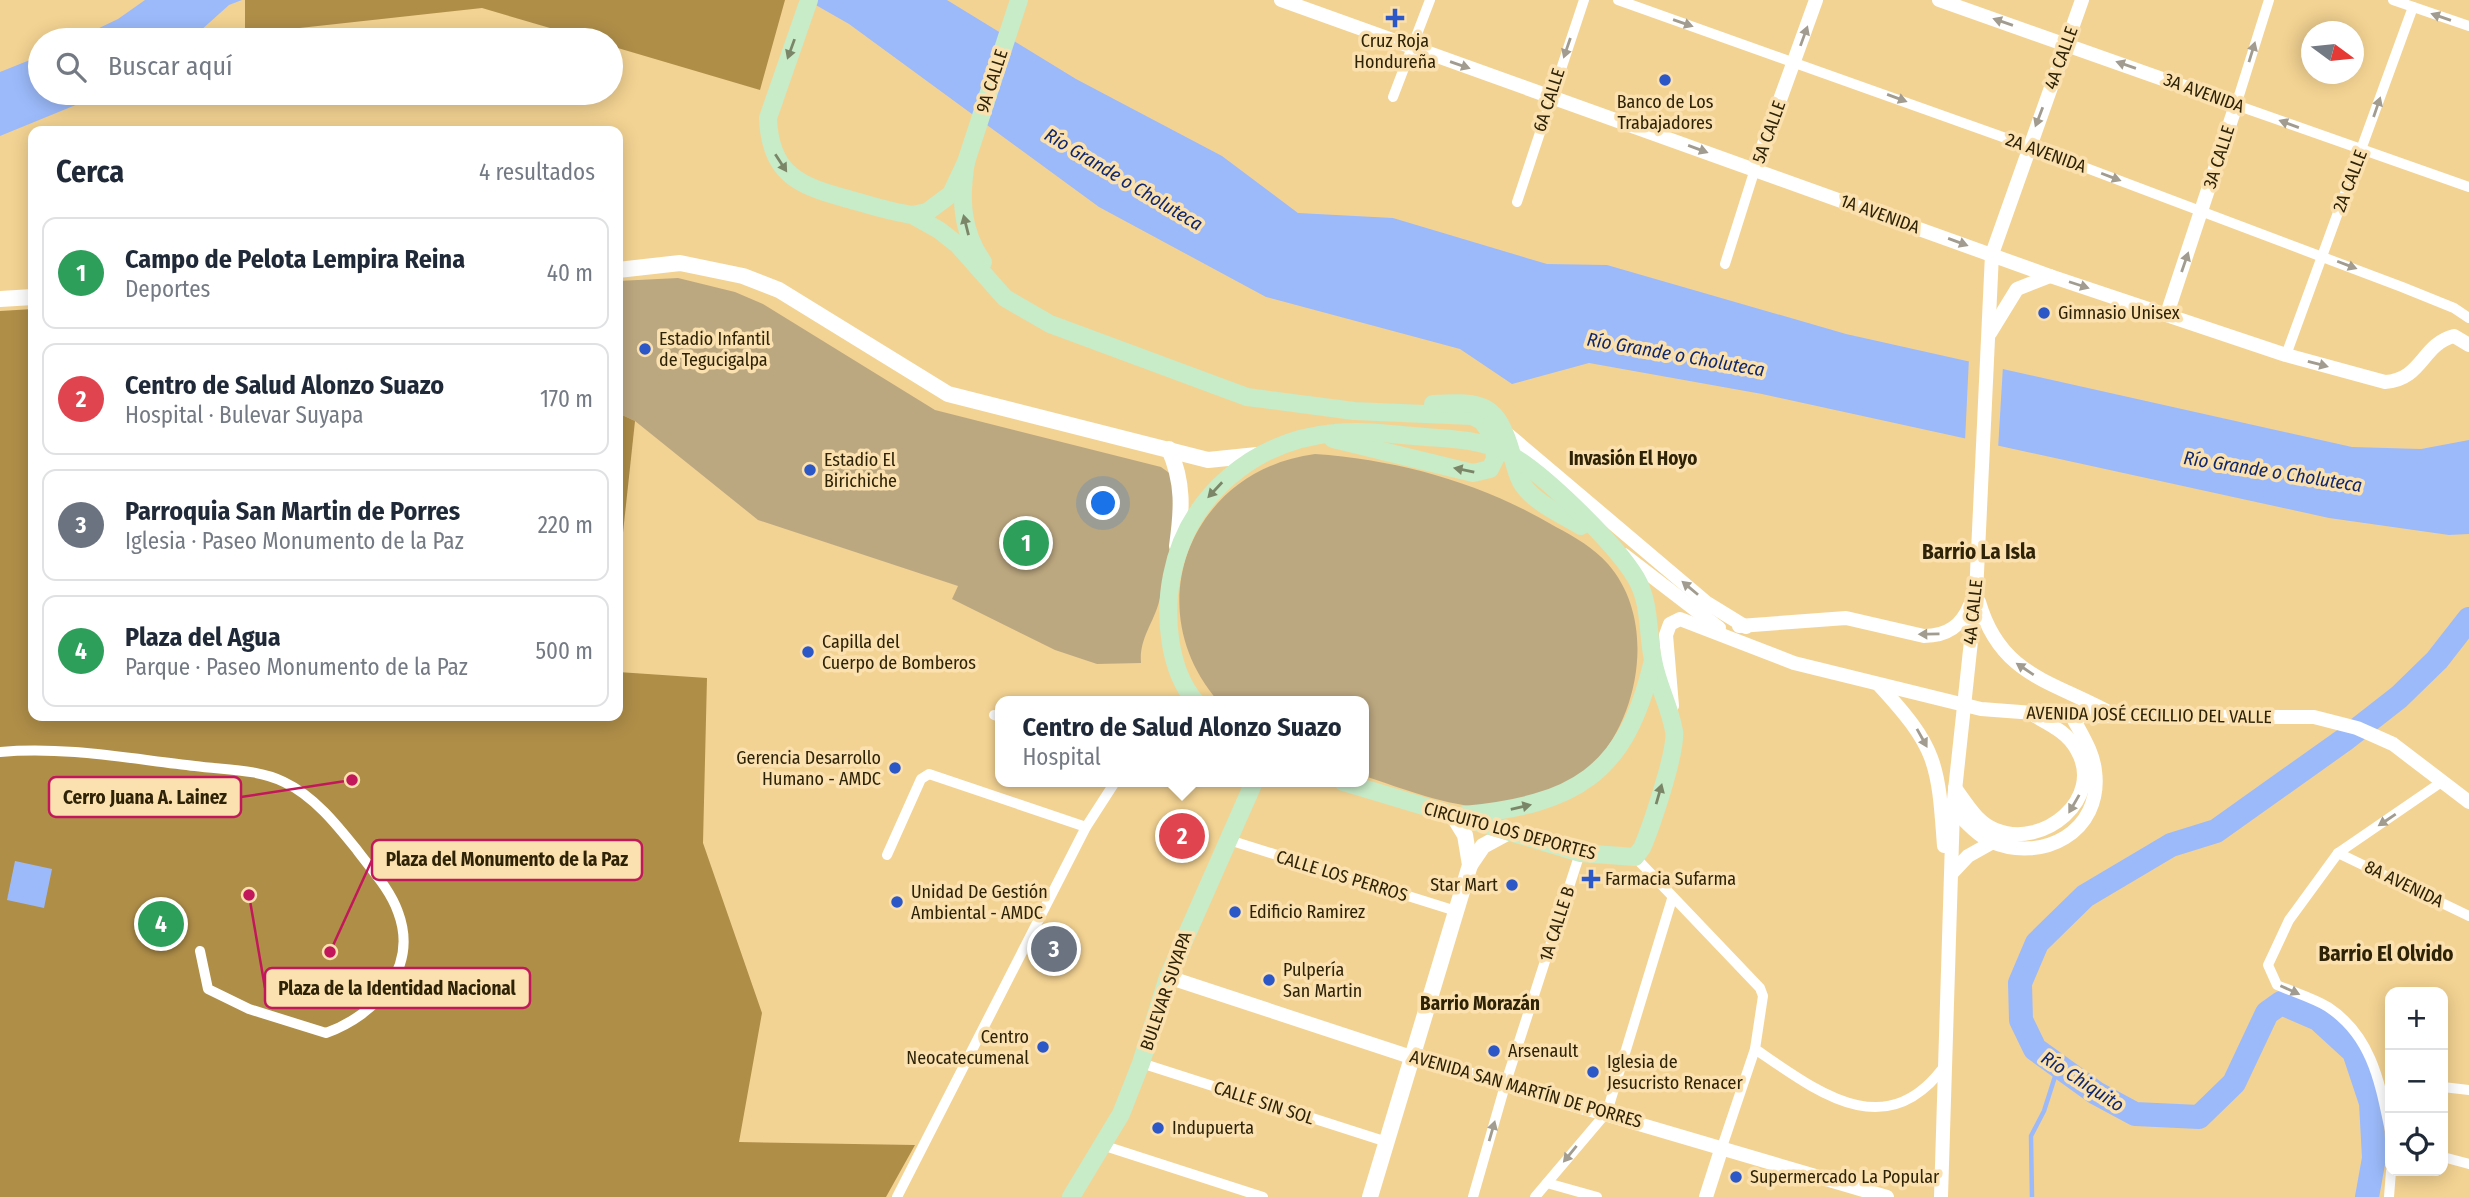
<!DOCTYPE html>
<html lang="es">
<head>
<meta charset="utf-8">
<style>
	:root { --surface:#fff; --page:#f6f6f7; --text:#1f2937; --muted:#747a83; --line:#e0e1e3; --accent:#2c57c6 }
	body { margin:0; font-family:"Fira Sans Condensed",sans-serif; background:var(--page); color:var(--text) }
	.controls { position:absolute; right:21px; bottom:21px; display:grid; overflow:hidden; border-radius:14px; box-shadow:0 4px 18px #0003 }
	.controls button { width:63px; height:63px; display:grid; place-items:center; padding:0; border:0; border-bottom:2px solid var(--line); background:var(--surface); color:var(--text); font:35px sans-serif }
	.compass { position:absolute; left:2301px; top:21px; width:63px; height:63px; border-radius:50%; background:var(--surface); box-shadow:0 4px 18px #0003; rotate:105deg }
	.you { position:absolute; left:1104px; top:504px; width:24px; height:24px; margin:-18px; border:5px solid #fff; border-radius:50%; background:#1a73e8; box-shadow:0 0 0 10px #1a73e833 }
	.badge { display:grid; place-items:center; width:46px; height:46px; border-radius:50%; background:var(--accent); color:#fff; font-size:23px; font-weight:700 }
	.pin { position:absolute; translate:-50% -50%; border:4px solid #fff; box-shadow:0 2px 7px #0006 }
	.popup { position:absolute; left:995px; top:696px; width:374px; height:91px; box-sizing:border-box; display:grid; place-content:center; border-radius:14px; background:var(--surface); filter:drop-shadow(0 2px 5px #0005); font-size:23px; white-space:nowrap; color:var(--muted) }
	.popup b { font-size:26px; color:var(--text) }
	.popup::after { content:''; position:absolute; left:50%; top:100%; margin-left:-14px; border:14px solid transparent; border-top-color:var(--surface) }
	.list { margin:0; padding:0; list-style:none }
	h2 { display:flex; justify-content:space-between; align-items:center; height:91px; margin:0; padding:0 28px; font-size:30px }
	h2 small { font-size:23px; font-weight:400; color:var(--muted) }
	.list li { display:grid; grid-template-columns:46px 1fr auto; gap:21px; align-items:center; box-sizing:border-box; height:112px; margin:0 14px 14px; padding:0 14px; border:2px solid var(--line); border-radius:14px }
	.list b { display:block; font-size:26px; white-space:nowrap }
	.list p { margin:0; font-size:23px; white-space:nowrap; color:var(--muted) }
	.list em { font-size:23px; font-style:normal; color:var(--muted) }
	.icon { flex:none; width:38px; height:38px; fill:none; stroke:currentColor; stroke-width:2; stroke-linecap:round; stroke-linejoin:round }
	.map { position:relative; flex:none; width:2469px; height:1197px; overflow:hidden }
	.search { position:absolute; background:var(--surface); box-shadow:0 4px 18px #0003; left:28px; top:28px; width:595px; height:77px; display:flex; align-items:center; gap:18px; box-sizing:border-box; padding:0 24px; border-radius:38px; color:var(--muted); font-size:26px }
	.panel { position:absolute; background:var(--surface); box-shadow:0 4px 18px #0003; left:28px; top:126px; width:595px; height:595px; border-radius:14px }
	.map>svg:first-child { display:block }
	.green { fill:#bca880 }
	.forest { fill:#af8e48 }
	.water { fill:#9cbafa }
	.pier { fill:#f3d393 }
	.lines { fill:none; stroke-linecap:round; stroke-linejoin:round }
	.stream { stroke:#9cbafa; stroke-width:4.5 }
	.river { stroke:#9cbafa; stroke-width:24 }
	.minor { stroke:#fff; stroke-width:10 }
	.tertiary { stroke:#fff; stroke-width:14 }
	.secondary { stroke:#fff; stroke-width:16 }
	.primary { stroke:#c8ebc8; stroke-width:18 }
	.oneway { fill:#a19c8f }
	.oneway2 { fill:#7b8668 }
	.poi-dot { fill:#2c57c6; stroke:#fbe1af; stroke-width:2.5 }
	.labels { text-anchor:middle; stroke-width:7; stroke-linejoin:round; paint-order:stroke }
	.poi-label { font-size:18px; fill:#2e2207; stroke:#fbe1af; text-anchor:start }
	.street-label { font-size:18px; fill:#2e2207; stroke:#fbe1af }
	.water-label { font-size:19px; font-style:italic; fill:#0f286f; stroke:#fbe1af }
	.neighbourhood-label { font-size:19px; font-weight:bold; fill:#2e2207; stroke:#fbe1af }
	.quarter-label { font-size:21px; font-weight:bold; fill:#2e2207; stroke:#fbe1af }
	.leader { fill:none; stroke:#c2185b; stroke-width:2.5 }
	.callout-dot { fill:#c2185b; stroke:#fbe1af; stroke-width:2.5 }
	.callout { fill:#fbe1af; stroke:#c2185b; stroke-width:2.5 }
	.callout-label { font-size:19px; text-anchor:middle; font-weight:bold; fill:#2e2207 }
</style>
</head>
<body>
<div class="map">
<svg width="2469" height="1197" viewBox="0 0 2469 1197">
	<rect width="100%" height="100%" fill="#f3d393"/>
	<g class="green">
		<path d="M 678,278 L 735,292 L 763,304 L 935,410 L 1161,467 L 1175,477 C 1174,520 1170,560 1159,602 C 1153,624 1139,639 1141,663 L 1097,664 L 1055,650 L 952,599 L 958,586 L 758,520 L 635,421 L 618,413 L 618,281 Z"/>
		<path d="M 1315,454 C 1400,460 1482,483 1556,527 C 1575,537 1594,548 1608,564 C 1664,628 1635,746 1565,789 C 1554,796 1501,807 1488,807 C 1447,807 1402,788 1364,776 L 1364,701 L 1218,701 C 1136,606 1192,470 1315,454 Z"/>
	</g>
	<g class="forest">
		<path d="M 245,0 L 785,0 L 760,90 L 611,46 L 611,40 L 591,40 L 482,8 L 245,34 Z"/>
		<path d="M 33,309 L 33,716 L 618,716 L 618,672 L 707,678 L 703,843 L 762,1013 L 739,1142 L 915,1145 L 886,1197 L 0,1197 L 0,311 Z"/>
		<path d="M 618,413 L 635,421 L 618,579 Z"/>
	</g>
	<g class="water">
		<path d="M 145,0 L 242,0 L 229,5 L 190,40 L 74,40 L 118,19 Z"/>
		<path d="M 807,0 L 947,0 L 1076,79 L 1222,156 L 1298,213 L 1393,218 L 1547,264 L 1607,265 L 1846,334 L 2352,447 L 2421,449 L 2469,440 L 2469,534 L 2449,535 L 2329,518 L 1762,394 L 1589,363 L 1512,384 L 1460,349 L 1266,297 L 1099,207 L 849,24 Z"/>
		<path d="M 40,56 L 40,93 L 105,93 L 0,136 L 0,72 Z"/>
		<path d="M 15,861 L 52,869 L 44,908 L 7,900 Z"/>
	</g>
	<path class="pier" d="M 1969,358 L 2003,366 L 1998,449 L 1965,442 Z"/>
	<g class="lines">
		<path class="stream" d="M 2032,1197 L 2031,1136 L 2044,1111 L 2059,1064"/>
		<path class="river" d="M 2367,1197 L 2374,1158 L 2371,1103 L 2354,1052 L 2318,1019 L 2281,1003 L 2267,1013 L 2234,1083 L 2199,1117 L 2135,1114 L 2096,1093 L 2035,1049 L 2021,1020 L 2020,983 L 2037,943 L 2085,896 L 2171,845 L 2216,831 L 2344,740 L 2399,697 L 2437,660 L 2469,619"/>
		<g class="minor">
			<path d="M 1618,0 L 2028,146 L 2402,287 L 2454,308 L 2469,318"/>
			<path d="M 2269,0 L 2236,105 L 2469,187"/>
			<path d="M 2393,0 L 2469,26"/>
			<path d="M 1393,97 L 1430,0"/>
			<path d="M 1517,202 L 1584,0"/>
			<path d="M 1725,264 L 1755,169"/>
			<path d="M 2286,355 L 2413,7"/>
			<path d="M 994,715 L 1000,717"/>
			<path d="M 0,752 C 65,746 131,759 195,766 C 224,770 258,769 284,782 C 314,796 337,825 357,850 C 371,869 390,889 398,912 C 419,968 376,1015 326,1033 L 249,1009 L 208,989 L 200,951"/>
			<path d="M 1229,840 L 1456,911"/>
			<path d="M 2338,853 L 2469,916"/>
			<path d="M 887,855 L 921,779 L 929,774 L 1086,827"/>
			<path d="M 1635,857 L 1760,988 L 1763,996 L 1755,1049 L 1722,1147"/>
			<path d="M 1755,1049 C 1818,1092 1887,1147 1946,1064"/>
			<path d="M 1141,1063 L 1387,1142"/>
			<path d="M 2443,1087 L 2469,1090"/>
			<path d="M 2390,1131 C 2380,1083 2372,1036 2328,1007 C 2313,998 2293,992 2277,985 L 2268,965 L 2289,920 L 2338,853 L 2443,781"/>
			<path d="M 1105,1146 L 1263,1197"/>
			<path d="M 2443,1157 L 2469,1164"/>
			<path d="M 1547,1183 L 1597,1197"/>
			<path d="M 897,1197 L 1086,827 L 1115,782"/>
			<path d="M 1473,1197 L 1506,1082 L 1580,853"/>
			<path d="M 1535,1197 L 1607,1112 L 1672,899"/>
			<path d="M 2389,1197 L 2391,1171"/>
		</g>
		<g class="tertiary">
			<path d="M 1281,0 L 2050,276 L 2286,355 L 2385,382 C 2422,380 2422,344 2454,336 L 2469,345"/>
			<path d="M 1939,0 L 2236,105 L 2167,314"/>
			<path d="M 1755,169 L 1816,0"/>
			<path d="M 1990,333 L 2017,289 L 2050,276"/>
			<path d="M 1505,432 L 1707,603 L 1746,627"/>
			<path d="M 1624,555 L 1719,628"/>
			<path d="M 1979,602 C 2001,678 2055,681 2116,716"/>
			<path d="M 1739,626 L 1846,618 L 1924,636 C 1948,636 1962,625 1970,605"/>
			<path d="M 1879,685 C 1937,748 1938,762 1944,846"/>
			<path d="M 1672,706 L 1666,635 L 1670,624 L 1680,619 L 1794,663 L 1981,709 L 2072,716 L 2314,717 L 2357,728 L 2393,744 L 2469,802"/>
			<path d="M 1955,788 C 1967,804 1977,823 1996,830 C 2043,849 2105,799 2077,750 C 2068,733 2051,725 2035,716"/>
			<path d="M 1953,809 C 1964,820 1976,834 1990,841 C 2042,864 2103,832 2095,771 C 2093,751 2081,734 2072,716"/>
			<path d="M 1952,873 L 1968,856 L 1993,842"/>
			<path d="M 1168,977 L 1411,1057 L 1887,1197"/>
			<path d="M 1706,1197 L 1722,1147"/>
			<path d="M 1941,1197 L 1953,809 L 1976,594 L 1992,254 L 2082,0"/>
		</g>
		<g class="secondary">
			<path d="M 618,270 L 680,263 L 743,276 L 779,290 L 948,394 L 1208,460 L 1257,455"/>
			<path d="M 0,299 L 33,297"/>
			<path d="M 1169,449 C 1184,483 1182,510 1177,546"/>
			<path d="M 1470,865 L 1483,846 L 1507,833"/>
			<path d="M 1370,1197 L 1470,865 L 1465,835 L 1454,817"/>
		</g>
		<g class="primary">
			<path d="M 809,0 L 768,118 C 770,175 800,186 848,199 C 869,205 890,212 912,215 L 927,212 L 951,194 L 966,162 L 1019,0"/>
			<path d="M 966,162 C 960,198 961,231 983,262"/>
			<path d="M 912,215 L 939,230 L 958,245 L 1005,298 L 1050,324 L 1247,397 L 1354,411 L 1472,416 L 1482,421 L 1493,437 L 1495,459 L 1490,469 L 1473,473 L 1333,439"/>
			<path d="M 1433,404 C 1484,401 1497,403 1512,455 C 1515,465 1517,477 1523,485 C 1535,503 1563,515 1581,526"/>
			<path d="M 1195,701 C 1168,669 1164,614 1172,575 C 1188,495 1255,440 1335,433 C 1362,430 1388,434 1414,436 C 1444,439 1476,438 1503,451 C 1539,468 1615,543 1636,578 C 1651,604 1647,632 1653,660 C 1657,684 1670,707 1674,731 C 1677,751 1651,827 1642,848 L 1635,857 L 1580,853 L 1343,782"/>
			<path d="M 1464,815 C 1574,804 1625,776 1652,664"/>
			<path d="M 1071,1197 L 1121,1114 L 1141,1063 L 1168,977 L 1254,782"/>
		</g>
	</g>
	<defs><path id="oneway-solid" d="M-6-.8H1V-3.2L6.5 0L1 3.2V.8H-6Z" transform="scale(1.75)"/></defs>
	<g class="oneway">
		<use href="#oneway-solid" transform="translate(2441 17) rotate(-161)"/>
		<use href="#oneway-solid" transform="translate(2003 22) rotate(-161)"/>
		<use href="#oneway-solid" transform="translate(1683 23) rotate(19)"/>
		<use href="#oneway-solid" transform="translate(1804 36) rotate(-70)"/>
		<use href="#oneway-solid" transform="translate(1567 48) rotate(109)"/>
		<use href="#oneway-solid" transform="translate(2252 52) rotate(-73)"/>
		<use href="#oneway-solid" transform="translate(1460 65) rotate(19)"/>
		<use href="#oneway-solid" transform="translate(2126 65) rotate(-161)"/>
		<use href="#oneway-solid" transform="translate(1897 98) rotate(20)"/>
		<use href="#oneway-solid" transform="translate(2377 107) rotate(-71)"/>
		<use href="#oneway-solid" transform="translate(2039 117) rotate(111)"/>
		<use href="#oneway-solid" transform="translate(2289 124) rotate(-160)"/>
		<use href="#oneway-solid" transform="translate(1698 149) rotate(20)"/>
		<use href="#oneway-solid" transform="translate(2111 177) rotate(21)"/>
		<use href="#oneway-solid" transform="translate(1958 242) rotate(20)"/>
		<use href="#oneway-solid" transform="translate(2185 262) rotate(-71)"/>
		<use href="#oneway-solid" transform="translate(2347 265) rotate(21)"/>
		<use href="#oneway-solid" transform="translate(2079 285) rotate(18)"/>
		<use href="#oneway-solid" transform="translate(2318 364) rotate(15)"/>
		<use href="#oneway-solid" transform="translate(1690 588) rotate(-140)"/>
		<use href="#oneway-solid" transform="translate(1929 634) rotate(179)"/>
		<use href="#oneway-solid" transform="translate(2025 669) rotate(-146)"/>
		<use href="#oneway-solid" transform="translate(1922 738) rotate(61)"/>
		<use href="#oneway-solid" transform="translate(2074 804) rotate(120)"/>
		<use href="#oneway-solid" transform="translate(2387 820) rotate(146)"/>
		<use href="#oneway-solid" transform="translate(2290 990) rotate(24)"/>
		<use href="#oneway-solid" transform="translate(1492 1131) rotate(-74)"/>
		<use href="#oneway-solid" transform="translate(1570 1154) rotate(129)"/>
	</g>
	<g class="oneway2">
		<use href="#oneway-solid" transform="translate(791 49) rotate(110)"/>
		<use href="#oneway-solid" transform="translate(781 163) rotate(57)"/>
		<use href="#oneway-solid" transform="translate(966 225) rotate(-104)"/>
		<use href="#oneway-solid" transform="translate(1464 470) rotate(-168)"/>
		<use href="#oneway-solid" transform="translate(1215 490) rotate(133)"/>
		<use href="#oneway-solid" transform="translate(1659 794) rotate(-74)"/>
		<use href="#oneway-solid" transform="translate(1521 807) rotate(-13)"/>
	</g>
	<g class="poi-dot">
		<path d="M1391.5 7.5h7v7h7v7h-7v7h-7v-7h-7v-7h7z"/>
		<circle cx="1665" cy="80" r="7"/>
		<circle cx="2044" cy="313" r="7"/>
		<circle cx="645" cy="349" r="7"/>
		<circle cx="810" cy="470" r="7"/>
		<circle cx="808" cy="652" r="7"/>
		<circle cx="895" cy="768" r="7"/>
		<path d="M1587.5 868.5h7v7h7v7h-7v7h-7v-7h-7v-7h7z"/>
		<circle cx="1512" cy="885" r="7"/>
		<circle cx="897" cy="902" r="7"/>
		<circle cx="1235" cy="912" r="7"/>
		<circle cx="1269" cy="980" r="7"/>
		<circle cx="1043" cy="1047" r="7"/>
		<circle cx="1494" cy="1051" r="7"/>
		<circle cx="1593" cy="1072" r="7"/>
		<circle cx="1158" cy="1128" r="7"/>
		<circle cx="1736" cy="1177" r="7"/>
	</g>
	<g class="labels">
		<g class="poi-label">
			<text x="1395" y="47" text-anchor="middle">Cruz Roja<tspan x="1395" dy="21">Hondureña</tspan></text>
			<text x="1665" y="108" text-anchor="middle">Banco de Los<tspan x="1665" dy="21">Trabajadores</tspan></text>
			<text x="2058" y="319">Gimnasio Unisex</text>
			<text x="659" y="345">Estadio Infantil<tspan x="659" dy="21">de Tegucigalpa</tspan></text>
			<text x="824" y="466">Estadio El<tspan x="824" dy="21">Birichiche</tspan></text>
			<text x="822" y="648">Capilla del<tspan x="822" dy="21">Cuerpo de Bomberos</tspan></text>
			<text x="881" y="764" text-anchor="end">Gerencia Desarrollo<tspan x="881" dy="21">Humano - AMDC</tspan></text>
			<text x="1605" y="885">Farmacia Sufarma</text>
			<text x="1498" y="891" text-anchor="end">Star Mart</text>
			<text x="911" y="898">Unidad De Gestión<tspan x="911" dy="21">Ambiental - AMDC</tspan></text>
			<text x="1249" y="918">Edificio Ramirez</text>
			<text x="1283" y="976">Pulpería<tspan x="1283" dy="21">San Martin</tspan></text>
			<text x="1029" y="1043" text-anchor="end">Centro<tspan x="1029" dy="21">Neocatecumenal</tspan></text>
			<text x="1508" y="1057">Arsenault</text>
			<text x="1607" y="1068">Iglesia de<tspan x="1607" dy="21">Jesucristo Renacer</tspan></text>
			<text x="1172" y="1134">Indupuerta</text>
			<text x="1750" y="1183">Supermercado La Popular</text>
		</g>
		<g class="street-label">
			<text transform="translate(2061 58) rotate(-70)" y="6">4A CALLE</text>
			<text transform="translate(992 81) rotate(-72)" y="6">9A CALLE</text>
			<text transform="translate(2204 93) rotate(20)" y="6">3A AVENIDA</text>
			<text transform="translate(1549 100) rotate(-72)" y="6">6A CALLE</text>
			<text transform="translate(1769 132) rotate(-70)" y="6">5A CALLE</text>
			<text transform="translate(2046 153) rotate(20)" y="6">2A AVENIDA</text>
			<text transform="translate(2219 157) rotate(-72)" y="6">3A CALLE</text>
			<text transform="translate(2350 181) rotate(-69)" y="6">2A CALLE</text>
			<text transform="translate(1880 214) rotate(20)" y="6">1A AVENIDA</text>
			<text transform="translate(1973 612) rotate(-84)" y="6">4A CALLE</text>
			<text transform="translate(2149 715) rotate(1)" y="6">AVENIDA JOSÉ CECILLIO DEL VALLE</text>
			<text transform="translate(1510 831) rotate(15)" y="6">CIRCUITO LOS DEPORTES</text>
			<text transform="translate(1342 876) rotate(17)" y="6">CALLE LOS PERROS</text>
			<text transform="translate(2404 884) rotate(26)" y="6">8A AVENIDA</text>
			<text transform="translate(1557 924) rotate(-72)" y="6">1A CALLE B</text>
			<text transform="translate(1166 991) rotate(-71)" y="6">BULEVAR SUYAPA</text>
			<text transform="translate(1526 1089) rotate(16)" y="6">AVENIDA SAN MARTÍN DE PORRES</text>
			<text transform="translate(1264 1103) rotate(18)" y="6">CALLE SIN SOL</text>
		</g>
		<g class="water-label">
			<text transform="translate(1124 179) rotate(31)" y="7">Río Grande o Choluteca</text>
			<text transform="translate(1676 354) rotate(10)" y="7">Río Grande o Choluteca</text>
			<text transform="translate(2273 471) rotate(9)" y="7">Río Grande o Choluteca</text>
			<text transform="translate(2083 1081) rotate(33)" y="7">Río Chiquito</text>
		</g>
		<g class="neighbourhood-label">
			<text x="1633" y="465">Invasión El Hoyo</text>
			<text x="1480" y="1010">Barrio Morazán</text>
		</g>
		<g class="quarter-label">
			<text x="1979" y="559">Barrio La Isla</text>
			<text x="2386" y="961">Barrio El Olvido</text>
		</g>
	</g>
	<path class="leader" d="M352 780L241 797M330 952L372 860M249 895L265 988"/>
	<g class="callout-dot">
		<circle cx="352" cy="780" r="7"/>
		<circle cx="330" cy="952" r="7"/>
		<circle cx="249" cy="895" r="7"/>
	</g>
	<g class="callout">
		<rect x="49" y="777" width="192" height="40" rx="7"/>
		<rect x="372" y="840" width="270" height="40" rx="7"/>
		<rect x="265" y="968" width="265" height="40" rx="7"/>
	</g>
	<g class="callout-label">
		<text x="145" y="804">Cerro Juana A. Lainez</text>
		<text x="507" y="866">Plaza del Monumento de la Paz</text>
		<text x="397" y="995">Plaza de la Identidad Nacional</text>
	</g>
</svg>
<div class="controls">
<button>+</button>
<button>−</button>
<button><svg class="icon" aria-label="locate" viewBox="0 0 24 24"><circle cx="12" cy="12" r="6"/><path d="M12 2v4M12 18v4M2 12h4M18 12h4"/></svg></button>
</div>
<svg class="compass" viewBox="-18 -18 36 36"><path d="M0-13l5 13h-10z" fill="#e53935"/><path d="M0 13l5-13h-10z" fill="#747a83"/></svg>
<div class="you"></div>
<div class="pin badge" style="left:1026px;top:543px;background:#2e9e5b">1</div>
<div class="pin badge" style="left:1182px;top:836px;background:#e0444e">2</div>
<div class="popup"><b>Centro de Salud Alonzo Suazo</b>Hospital</div>
<div class="pin badge" style="left:1054px;top:949px;background:#6b7280">3</div>
<div class="pin badge" style="left:161px;top:924px;background:#2e9e5b">4</div>
<div class="search"><svg class="icon" aria-label="search" viewBox="0 0 24 24"><circle cx="10" cy="10" r="6"/><path d="M15 15l6 6"/></svg>Buscar aquí</div>
<section class="panel">
<h2>Cerca<small>4 resultados</small></h2>
<ul class="list">
<li><span class="badge" style="background:#2e9e5b">1</span><div><b>Campo de Pelota Lempira Reina</b><p>Deportes</p></div><em>40 m</em></li>
<li><span class="badge" style="background:#e0444e">2</span><div><b>Centro de Salud Alonzo Suazo</b><p>Hospital · Bulevar Suyapa</p></div><em>170 m</em></li>
<li><span class="badge" style="background:#6b7280">3</span><div><b>Parroquia San Martin de Porres</b><p>Iglesia · Paseo Monumento de la Paz</p></div><em>220 m</em></li>
<li><span class="badge" style="background:#2e9e5b">4</span><div><b>Plaza del Agua</b><p>Parque · Paseo Monumento de la Paz</p></div><em>500 m</em></li>
</ul>
</section>
</div>
</body>
</html>
